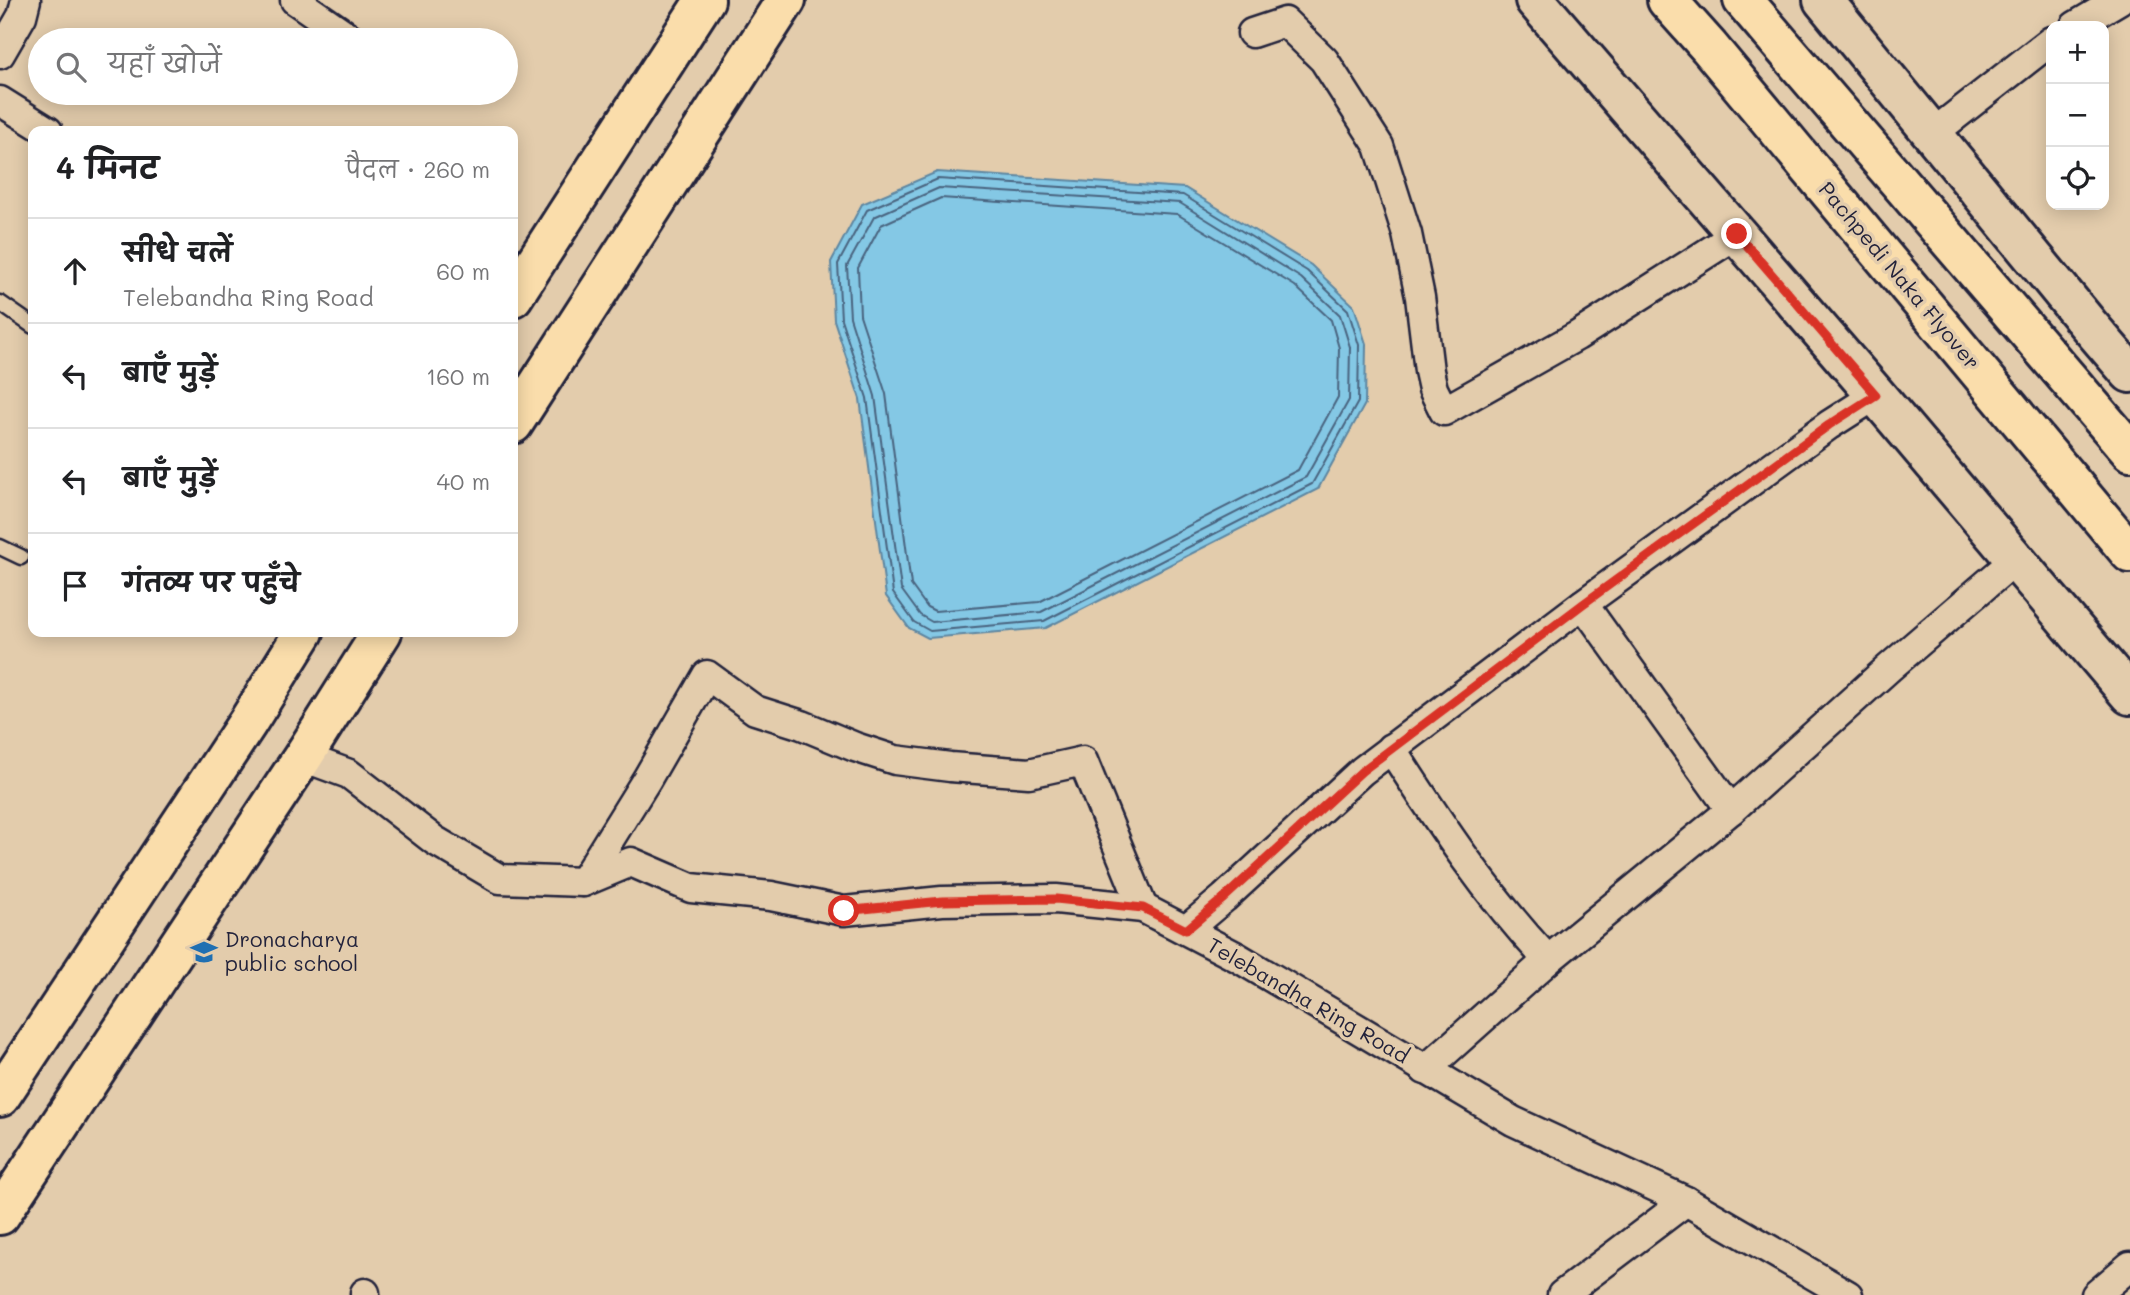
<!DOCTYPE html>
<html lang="hi">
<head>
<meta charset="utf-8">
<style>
	:root { --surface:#fff; --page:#f2f2f2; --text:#202124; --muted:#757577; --line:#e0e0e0 }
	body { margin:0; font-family:Mali,"Playpen Sans Deva",sans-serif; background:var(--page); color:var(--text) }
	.controls { position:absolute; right:21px; top:21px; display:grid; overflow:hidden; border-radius:14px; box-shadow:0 4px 18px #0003 }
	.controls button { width:63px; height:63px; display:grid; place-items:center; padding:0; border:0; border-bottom:2px solid var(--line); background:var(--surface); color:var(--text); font:35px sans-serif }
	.stop { position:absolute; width:21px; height:21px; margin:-16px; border:5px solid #d93025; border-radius:50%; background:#fff }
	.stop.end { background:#d93025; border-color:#fff; box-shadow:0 2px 7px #0008 }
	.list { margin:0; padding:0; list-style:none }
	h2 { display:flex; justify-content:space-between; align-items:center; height:91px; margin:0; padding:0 28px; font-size:30px }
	h2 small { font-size:23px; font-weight:400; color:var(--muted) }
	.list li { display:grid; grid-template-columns:46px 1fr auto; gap:21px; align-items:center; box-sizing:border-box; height:105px; padding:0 28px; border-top:2px solid var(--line) }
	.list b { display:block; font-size:26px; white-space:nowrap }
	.list p { margin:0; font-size:23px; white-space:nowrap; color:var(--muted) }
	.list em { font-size:23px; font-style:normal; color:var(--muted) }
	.icon { flex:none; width:38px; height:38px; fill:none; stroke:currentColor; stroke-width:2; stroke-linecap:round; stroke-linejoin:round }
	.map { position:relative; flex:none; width:2130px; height:1295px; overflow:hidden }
	.search { position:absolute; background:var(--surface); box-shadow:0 4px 18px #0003; left:28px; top:28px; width:490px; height:77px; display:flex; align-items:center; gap:18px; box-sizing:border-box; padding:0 24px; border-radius:38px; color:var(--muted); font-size:26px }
	.panel { position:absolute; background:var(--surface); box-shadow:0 4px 18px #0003; left:28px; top:126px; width:490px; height:511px; border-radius:14px }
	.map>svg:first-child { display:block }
	.water { fill:#84c8e5; stroke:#5d86a1; stroke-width:2 }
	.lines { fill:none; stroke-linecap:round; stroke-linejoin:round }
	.shore { stroke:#49647f; stroke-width:2 }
	.lane-casing { stroke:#22223b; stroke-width:19 }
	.street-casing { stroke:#22223b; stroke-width:33 }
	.secondary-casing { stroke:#22223b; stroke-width:44 }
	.highway-casing { stroke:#22223b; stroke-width:44 }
	.lane { stroke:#e3ccac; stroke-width:14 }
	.street { stroke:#e3ccac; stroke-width:28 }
	.secondary { stroke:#e3ccac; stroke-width:38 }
	.highway { stroke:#faddab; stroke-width:38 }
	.route { stroke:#d93025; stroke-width:9 }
	.labels { text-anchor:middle; stroke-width:7; stroke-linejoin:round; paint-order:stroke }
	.street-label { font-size:21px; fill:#22223b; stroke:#e3ccac }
	.poi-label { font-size:21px; fill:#22223b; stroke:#e3ccac; text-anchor:start }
</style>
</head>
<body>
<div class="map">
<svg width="2130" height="1295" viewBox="0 0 2130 1295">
	<rect width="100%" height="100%" fill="#e3ccac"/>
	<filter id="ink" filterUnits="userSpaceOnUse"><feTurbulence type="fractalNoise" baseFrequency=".0143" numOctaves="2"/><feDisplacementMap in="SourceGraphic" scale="14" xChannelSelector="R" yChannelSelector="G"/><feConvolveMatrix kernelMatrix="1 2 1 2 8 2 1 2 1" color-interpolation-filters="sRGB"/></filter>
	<g filter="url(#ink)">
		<path class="water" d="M 937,172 L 1185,188 L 1311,265 L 1354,306 L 1366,344 L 1365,404 L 1318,489 L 1046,628 L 928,638 L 909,628 L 886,596 L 860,399 L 834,320 L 831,262 L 862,204 Z"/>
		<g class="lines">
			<g class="shore">
				<path d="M 938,179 L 1183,195 L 1307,271 L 1348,310 L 1359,345 L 1358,402 L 1312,484 L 1044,621 L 930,631 L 914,622 L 893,593 L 867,398 L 841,319 L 838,264 L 867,210 Z"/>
				<path d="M 939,188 L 1180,203 L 1301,278 L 1340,315 L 1350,347 L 1349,400 L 1306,477 L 1041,612 L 932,622 L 920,615 L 901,589 L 875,396 L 850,317 L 847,266 L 874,217 Z"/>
				<path d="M 941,198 L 1177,214 L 1295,286 L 1331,320 L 1339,348 L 1338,397 L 1298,470 L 1039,602 L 935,611 L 927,607 L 911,585 L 886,394 L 860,315 L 858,268 L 881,225 Z"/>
			</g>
			<defs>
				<g id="lane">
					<path d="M 0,303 L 33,326"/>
					<path d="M 0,547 L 21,557"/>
				</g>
				<g id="street">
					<path d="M 295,0 L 353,40"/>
					<path d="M 2075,26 L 2119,0"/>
					<path d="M 1252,33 L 1285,22 L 1324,60 L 1379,146 L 1407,234 L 1420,297 L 1429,371 L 1433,389 L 1444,411 L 1577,336 L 1737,234"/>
					<path d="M 0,54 L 22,16 L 26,0"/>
					<path d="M 0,101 L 48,131"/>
					<path d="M 1932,134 L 2051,41"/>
					<path d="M 1583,604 L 1731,810"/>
					<path d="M 1391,748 C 1439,823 1487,895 1548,960"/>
					<path d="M 303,757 L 349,774 L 434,840 L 500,879 L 583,882 L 631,862 L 691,888 L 771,896 L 844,911 L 942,901 L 1056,899 L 1143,908 L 1237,957 L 1513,1121 L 1686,1201 L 1848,1295"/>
					<path d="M 583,882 L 647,779 L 707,675 L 755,710 L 802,725 L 855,747 L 895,760 L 950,767 L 1029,773 L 1083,761 L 1143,908"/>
					<path d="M 1186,930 L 1224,898 L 1362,771 L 1583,604 L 1829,425 L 1876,395"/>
					<path d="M 1425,1070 L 1548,960 L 1731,810 L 1890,667 L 2016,559"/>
					<path d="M 365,1295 L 365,1293"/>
					<path d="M 1562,1295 L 1686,1201"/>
					<path d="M 2096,1295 L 2130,1266"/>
				</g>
				<g id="secondary">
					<path d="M 1535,0 L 1876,395 L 2130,695"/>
					<path d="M 1823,0 L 2088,324 L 2130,373"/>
				</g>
				<g id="highway">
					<path d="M 1667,0 L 1709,47 L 2130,553"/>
					<path d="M 1743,0 L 2130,451"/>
					<path d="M 513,297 L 705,0"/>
					<path d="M 513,424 L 786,0"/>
					<path d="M 0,1097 L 248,722 L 304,632"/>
					<path d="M 0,1215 L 303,757 L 382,632"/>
				</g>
			</defs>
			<use href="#lane" class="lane-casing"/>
			<use href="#street" class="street-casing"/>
			<use href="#secondary" class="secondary-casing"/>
			<use href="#highway" class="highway-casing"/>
			<use href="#lane" class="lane"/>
			<use href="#street" class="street"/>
			<use href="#secondary" class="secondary"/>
			<use href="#highway" class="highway"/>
		</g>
	</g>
	<g class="lines" filter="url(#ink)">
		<path class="route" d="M 844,911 L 942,901 L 1056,899 L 1143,908 L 1186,930 L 1224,898 L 1362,771 L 1583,604 L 1829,425 L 1876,395 L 1737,234"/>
	</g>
	<defs>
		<symbol id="school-bare" viewBox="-9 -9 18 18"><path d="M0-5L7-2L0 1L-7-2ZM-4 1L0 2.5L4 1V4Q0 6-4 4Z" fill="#1f6fb2" stroke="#e3ccac" stroke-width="2.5" paint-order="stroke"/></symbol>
	</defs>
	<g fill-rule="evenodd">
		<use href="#school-bare" x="185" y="933" width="38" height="38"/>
	</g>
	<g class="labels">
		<g class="street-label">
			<text transform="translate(1899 276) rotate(50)" y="7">Pachpedi Naka Flyover</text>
			<text transform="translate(1308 1001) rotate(30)" y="7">Telebandha Ring Road</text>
		</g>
		<g class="poi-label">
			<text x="225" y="947">Dronacharya<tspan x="225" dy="24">public school</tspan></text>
		</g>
	</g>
</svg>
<div class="controls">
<button>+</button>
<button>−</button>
<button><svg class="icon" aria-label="locate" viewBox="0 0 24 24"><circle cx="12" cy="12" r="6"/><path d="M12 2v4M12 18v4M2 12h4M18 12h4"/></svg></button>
</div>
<div class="stop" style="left:844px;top:911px"></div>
<div class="stop end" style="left:1737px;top:234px"></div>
<div class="search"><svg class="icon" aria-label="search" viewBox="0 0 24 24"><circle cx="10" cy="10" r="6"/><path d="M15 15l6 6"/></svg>यहाँ खोजें</div>
<section class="panel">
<h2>4 मिनट<small>पैदल · 260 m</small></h2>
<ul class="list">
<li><svg class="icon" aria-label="ahead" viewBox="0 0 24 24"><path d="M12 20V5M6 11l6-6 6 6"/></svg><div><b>सीधे चलें</b><p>Telebandha Ring Road</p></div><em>60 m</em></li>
<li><svg class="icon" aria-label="left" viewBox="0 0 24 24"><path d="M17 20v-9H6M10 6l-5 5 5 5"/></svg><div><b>बाएँ मुड़ें</b></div><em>160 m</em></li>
<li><svg class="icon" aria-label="left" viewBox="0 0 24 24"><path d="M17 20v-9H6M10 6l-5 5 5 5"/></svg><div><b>बाएँ मुड़ें</b></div><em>40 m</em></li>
<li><svg class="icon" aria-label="arrive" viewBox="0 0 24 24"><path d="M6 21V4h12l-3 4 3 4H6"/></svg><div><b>गंतव्य पर पहुँचे</b></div></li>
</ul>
</section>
</div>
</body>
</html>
